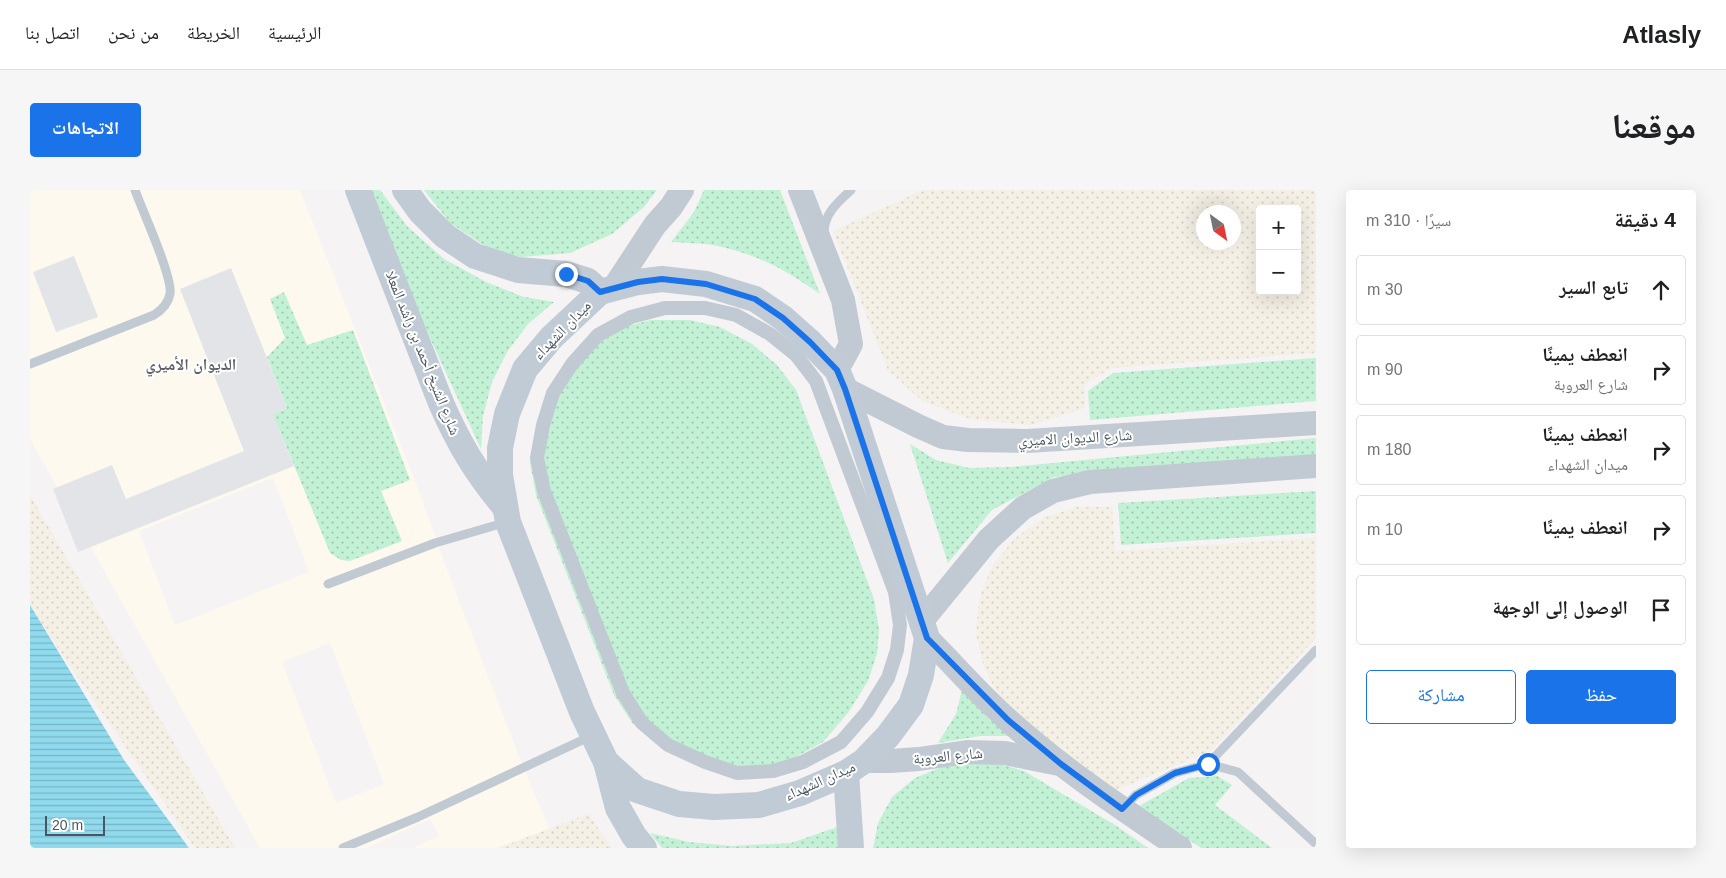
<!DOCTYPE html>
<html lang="ar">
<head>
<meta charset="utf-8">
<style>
	:root { --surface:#fff; --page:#f6f6f6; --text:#202124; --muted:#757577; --line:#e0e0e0; --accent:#1a73e8 }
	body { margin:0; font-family:Arial,"Noto Naskh Arabic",sans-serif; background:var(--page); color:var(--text); direction:rtl }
	.controls { position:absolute; right:15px; top:15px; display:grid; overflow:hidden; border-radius:5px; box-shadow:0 5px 20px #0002 }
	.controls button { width:45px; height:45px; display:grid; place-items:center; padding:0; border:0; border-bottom:1px solid var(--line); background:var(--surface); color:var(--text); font:25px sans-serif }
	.compass { position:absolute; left:1166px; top:15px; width:45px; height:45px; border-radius:50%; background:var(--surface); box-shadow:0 5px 20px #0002; rotate:147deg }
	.scale { position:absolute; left:15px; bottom:12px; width:60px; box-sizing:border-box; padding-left:5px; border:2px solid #4a5661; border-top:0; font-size:14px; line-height:18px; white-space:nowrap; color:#4a5661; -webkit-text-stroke:4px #fff; paint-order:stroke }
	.stop { position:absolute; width:15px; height:15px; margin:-11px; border:4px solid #1a73e8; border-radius:50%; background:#fff }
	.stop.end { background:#1a73e8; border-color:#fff; box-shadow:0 1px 5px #0008 }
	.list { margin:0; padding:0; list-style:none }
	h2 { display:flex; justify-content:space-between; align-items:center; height:65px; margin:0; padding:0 20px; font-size:21px }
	h2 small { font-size:16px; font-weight:400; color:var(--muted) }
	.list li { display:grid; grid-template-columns:32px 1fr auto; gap:15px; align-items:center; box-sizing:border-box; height:70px; margin:0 10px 10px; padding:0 10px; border:1px solid var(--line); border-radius:5px }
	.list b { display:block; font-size:19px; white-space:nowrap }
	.list p { margin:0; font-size:16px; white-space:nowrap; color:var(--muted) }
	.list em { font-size:16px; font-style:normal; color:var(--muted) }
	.actions { display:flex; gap:10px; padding:15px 20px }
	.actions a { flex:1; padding:11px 0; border:1px solid var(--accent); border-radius:5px; text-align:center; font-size:18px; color:var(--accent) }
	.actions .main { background:var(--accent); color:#fff }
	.icon { flex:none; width:28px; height:28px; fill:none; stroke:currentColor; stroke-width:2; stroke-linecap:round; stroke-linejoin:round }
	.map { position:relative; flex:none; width:1286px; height:658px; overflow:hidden; direction:ltr; border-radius:5px }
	header { display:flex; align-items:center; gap:30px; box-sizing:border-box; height:70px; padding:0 25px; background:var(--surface); border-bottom:1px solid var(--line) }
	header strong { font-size:24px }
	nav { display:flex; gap:28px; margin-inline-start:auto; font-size:18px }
	.intro { display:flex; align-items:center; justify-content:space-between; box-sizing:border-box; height:120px; padding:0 30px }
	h1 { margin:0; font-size:35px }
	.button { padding:12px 22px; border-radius:5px; background:var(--accent); color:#fff; font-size:18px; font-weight:700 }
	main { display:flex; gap:30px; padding:0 30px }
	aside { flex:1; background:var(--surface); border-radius:5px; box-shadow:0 5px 20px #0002 }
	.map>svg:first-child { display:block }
	.commercial { fill:#fdf9ef; fill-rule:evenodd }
	.airport { fill:#e2e4e7 }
	.sand { fill:url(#sand-dots); fill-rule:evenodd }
	.park { fill:url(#park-dots) }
	.water { fill:url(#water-rules) }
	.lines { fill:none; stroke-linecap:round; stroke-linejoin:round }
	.service { stroke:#c1cad2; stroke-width:9 }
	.pedestrian { stroke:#c1cad2; stroke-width:14 }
	.tertiary { stroke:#c1cad2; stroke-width:24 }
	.secondary { stroke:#c1cbd6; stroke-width:26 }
	.route { stroke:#1a73e8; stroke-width:6 }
	.labels { text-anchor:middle; stroke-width:4; stroke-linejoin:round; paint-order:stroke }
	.street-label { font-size:15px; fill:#4a5661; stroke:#fff }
	.neighbourhood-label { font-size:16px; font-weight:bold; fill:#5f6368; stroke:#fff }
</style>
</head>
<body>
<header>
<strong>Atlasly</strong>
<nav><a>الرئيسية</a><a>الخريطة</a><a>من نحن</a><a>اتصل بنا</a></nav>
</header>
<div class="intro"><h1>موقعنا</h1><a class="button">الاتجاهات</a></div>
<main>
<aside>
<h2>4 دقيقة<small>سيرًا · 310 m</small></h2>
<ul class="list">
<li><svg class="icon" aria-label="ahead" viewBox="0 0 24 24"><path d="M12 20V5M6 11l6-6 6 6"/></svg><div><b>تابع السير</b></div><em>30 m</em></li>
<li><svg class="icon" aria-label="right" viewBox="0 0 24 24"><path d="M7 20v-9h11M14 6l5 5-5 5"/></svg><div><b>انعطف يمينًا</b><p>شارع العروبة</p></div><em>90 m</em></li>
<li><svg class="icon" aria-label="right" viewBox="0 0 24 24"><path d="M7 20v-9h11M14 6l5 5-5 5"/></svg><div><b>انعطف يمينًا</b><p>ميدان الشهداء</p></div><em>180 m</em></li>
<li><svg class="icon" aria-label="right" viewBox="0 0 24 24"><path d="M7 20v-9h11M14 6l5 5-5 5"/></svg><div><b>انعطف يمينًا</b></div><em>10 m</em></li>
<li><svg class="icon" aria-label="arrive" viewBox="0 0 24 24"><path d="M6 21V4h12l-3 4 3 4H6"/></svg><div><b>الوصول إلى الوجهة</b></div></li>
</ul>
<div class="actions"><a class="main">حفظ</a><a>مشاركة</a></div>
</aside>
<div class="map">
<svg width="1286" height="658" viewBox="0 0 1286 658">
	<defs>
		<pattern id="sand-dots" width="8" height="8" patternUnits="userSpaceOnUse" patternTransform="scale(1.25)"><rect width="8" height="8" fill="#f5f0e5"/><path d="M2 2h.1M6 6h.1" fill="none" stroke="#d4d0c7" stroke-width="1.8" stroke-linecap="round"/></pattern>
		<pattern id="park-dots" width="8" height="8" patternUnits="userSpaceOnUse" patternTransform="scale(1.25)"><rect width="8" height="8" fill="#c3f1d5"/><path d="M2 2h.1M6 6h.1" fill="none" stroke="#a0c6b0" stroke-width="1.8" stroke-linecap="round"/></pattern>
		<pattern id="water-rules" width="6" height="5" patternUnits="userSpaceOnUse" patternTransform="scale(1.25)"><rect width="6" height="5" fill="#90daee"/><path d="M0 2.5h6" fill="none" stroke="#78b4c4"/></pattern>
	</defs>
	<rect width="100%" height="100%" fill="#f5f3f3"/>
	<path class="commercial" d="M 0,0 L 270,0 L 385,291 L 424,398 L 494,579 L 520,640 L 468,658 L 383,658 L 409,646 L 400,629 L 337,658 L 230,658 L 0,249 ZM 243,288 L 279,382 L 145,435 L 109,341 ZM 300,453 L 354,594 L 306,613 L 252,472 Z"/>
	<g class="airport">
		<path d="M 44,66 L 68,127 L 26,142 L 3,82 Z"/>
		<path d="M 201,78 L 257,218 L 243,224 L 264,276 L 48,362 L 23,299 L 82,275 L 96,309 L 214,261 L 150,99 Z"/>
	</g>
	<g class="sand">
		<path d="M 893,0 L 1286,0 L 1286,163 L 1081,178 L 1054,195 L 1055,218 L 1001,235 L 940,229 L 892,211 L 858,180 L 803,41 ZM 1230,19 L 1267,19 L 1267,101 L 1230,101 ZM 1204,22 L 1204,52 L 1174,52 L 1174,22 Z"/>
		<path d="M 0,305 L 205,658 L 165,658 L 12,435 L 0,414 Z"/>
		<path d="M 1047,317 L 1082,317 L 1085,361 L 1286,348 L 1286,448 L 1181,561 L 1086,600 L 1009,544 L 970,508 L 954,478 L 946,444 L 949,409 L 962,376 L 985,348 L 1013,328 Z"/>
		<path d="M 558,624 L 582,658 L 468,658 Z"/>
	</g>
	<g class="park">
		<path d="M 335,0 L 350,0 L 377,36 L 414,69 L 456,92 L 494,107 L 524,112 L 498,134 L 477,162 L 462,192 L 453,226 L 451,259 L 354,48 Z"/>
		<path d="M 394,0 L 627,0 L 614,17 L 582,44 L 540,63 L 491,67 L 458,58 L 420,33 Z"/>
		<path d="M 674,0 L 750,0 L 790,104 C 754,79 727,64 683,55 C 670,53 655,53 641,52 L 664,22 Z"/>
		<path d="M 254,102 L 277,155 L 323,140 L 380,290 L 351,301 L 372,351 L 320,371 L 311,370 L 300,363 L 243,224 L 257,218 L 237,167 L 255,148 L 240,109 Z"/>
		<path d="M 621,130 L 660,130 L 690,137 L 722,154 L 747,175 L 766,200 L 844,409 L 849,440 L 847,464 L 838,491 L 818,523 L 793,552 L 757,572 L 728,579 L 694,581 L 627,554 L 603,534 L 584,505 L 506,305 L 500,273 L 505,242 L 558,155 L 589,138 Z"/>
		<path d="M 1286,168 L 1286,211 L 1060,230 L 1058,201 L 1083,183 Z"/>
		<path d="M 1286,248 L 1286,266 L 1024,287 L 962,320 L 918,373 L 880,254 L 906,270 L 939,278 L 981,277 Z"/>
		<path d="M 1286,301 L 1286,343 L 1091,355 L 1088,313 Z"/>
		<path d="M 934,492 L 957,528 L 982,546 L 950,546 L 908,553 L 926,524 Z"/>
		<path d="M 962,572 L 994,581 L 1085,635 L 1118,658 L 843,658 L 848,633 L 862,607 L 885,588 L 919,574 Z"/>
		<path d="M 1187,586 L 1202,595 L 1185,615 L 1242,658 L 1171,658 L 1109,616 L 1159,588 Z"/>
		<path d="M 816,634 L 811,658 L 632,658 L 620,643 L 659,652 L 702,656 L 761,653 Z"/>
	</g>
	<path class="water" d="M 0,415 L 94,570 L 159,658 L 0,658 Z"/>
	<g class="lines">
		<g class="service">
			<path d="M 794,41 C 795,23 808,12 821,0"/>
			<path d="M 0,174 L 124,125 C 132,120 138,114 140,104 C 143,87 112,20 105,0"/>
			<path d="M 298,394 L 405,353 L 477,332"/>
			<path d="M 1178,574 L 1286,460"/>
			<path d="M 1093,618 L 1106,605 L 1145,583 L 1178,574 L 1208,582 L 1286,654"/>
			<path d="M 313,658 L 388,627 L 561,546"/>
		</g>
		<path class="pedestrian" d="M 635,118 L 675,118 L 706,125 L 740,144 L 766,165 L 786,191 L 865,402 L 870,435 L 867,460 L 858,488 L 837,522 L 811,552 L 773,572 L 743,581 L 707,583 L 675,572 L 638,555 L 612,533 L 593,503 L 514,301 L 507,268 L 513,235 L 523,203 L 542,174 L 568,145 L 601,127 Z"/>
		<g class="tertiary">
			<path d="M 770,0 L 813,110 L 821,154 L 807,180"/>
			<path d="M 583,99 L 625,35 L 641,17 L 652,0"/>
			<path d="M 815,199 L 888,236 L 913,247 L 938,250 L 997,251 L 1286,233"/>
			<path d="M 891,432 L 959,349 L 993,318 L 1023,301 L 1060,292 L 1286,276"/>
			<path d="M 897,448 C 924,475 949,504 978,530 C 1031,578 1091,618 1150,658"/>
			<path d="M 834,571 L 860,571 L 889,569 L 937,562 L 975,563 L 1029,574"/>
		</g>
		<g class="secondary">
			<path d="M 328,0 L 411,213 C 429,254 445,281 474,316"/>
			<path d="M 375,0 L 390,21 L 415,46 L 445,66 L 488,80 L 536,84 L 558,91 L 570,102"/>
			<path d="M 632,89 L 676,94 L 725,109 L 753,128 L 780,152 L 807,180 L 815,199 L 897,448 L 891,485 L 881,515 L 858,546 L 834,571 L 816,583 L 770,603 L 729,615 L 684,617 L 649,614 L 607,600 L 576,572 L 552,522 L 478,332 L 470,285 L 470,258 L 477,224 L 495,179 L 522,147 L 570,102 L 608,92 Z"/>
			<path d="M 576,572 L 588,618 L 604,646 L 614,658"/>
			<path d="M 816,583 L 821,658"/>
		</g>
	</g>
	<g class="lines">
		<path class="route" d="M 536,84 L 558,91 L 570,102 L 608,92 L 632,89 L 676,94 L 725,109 L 753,128 L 780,152 L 807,180 L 815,199 L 897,448 L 978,530 L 1031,574 L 1092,619 L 1106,605 L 1145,583 L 1178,574"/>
	</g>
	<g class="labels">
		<g class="street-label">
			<text transform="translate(532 140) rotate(-46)" y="5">ميدان الشهداء</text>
			<text transform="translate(393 163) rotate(68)" y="5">شارع الشيخ أحمد بن راشد المعلا</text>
			<text transform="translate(1045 248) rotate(-3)" y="5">شارع الديوان الاميري</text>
			<text transform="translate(918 566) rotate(-5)" y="5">شارع العروبة</text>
			<text transform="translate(790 591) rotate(-24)" y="5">ميدان الشهداء</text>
		</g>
		<g class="neighbourhood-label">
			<text x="161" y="180">الديوان الأميري</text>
		</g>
	</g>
</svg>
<div class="controls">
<button>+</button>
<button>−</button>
</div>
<svg class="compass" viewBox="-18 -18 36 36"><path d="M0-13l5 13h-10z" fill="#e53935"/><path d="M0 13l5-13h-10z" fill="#757577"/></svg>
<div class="scale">20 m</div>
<div class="stop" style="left:1178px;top:574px"></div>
<div class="stop end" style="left:536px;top:84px"></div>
</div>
</main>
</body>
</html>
